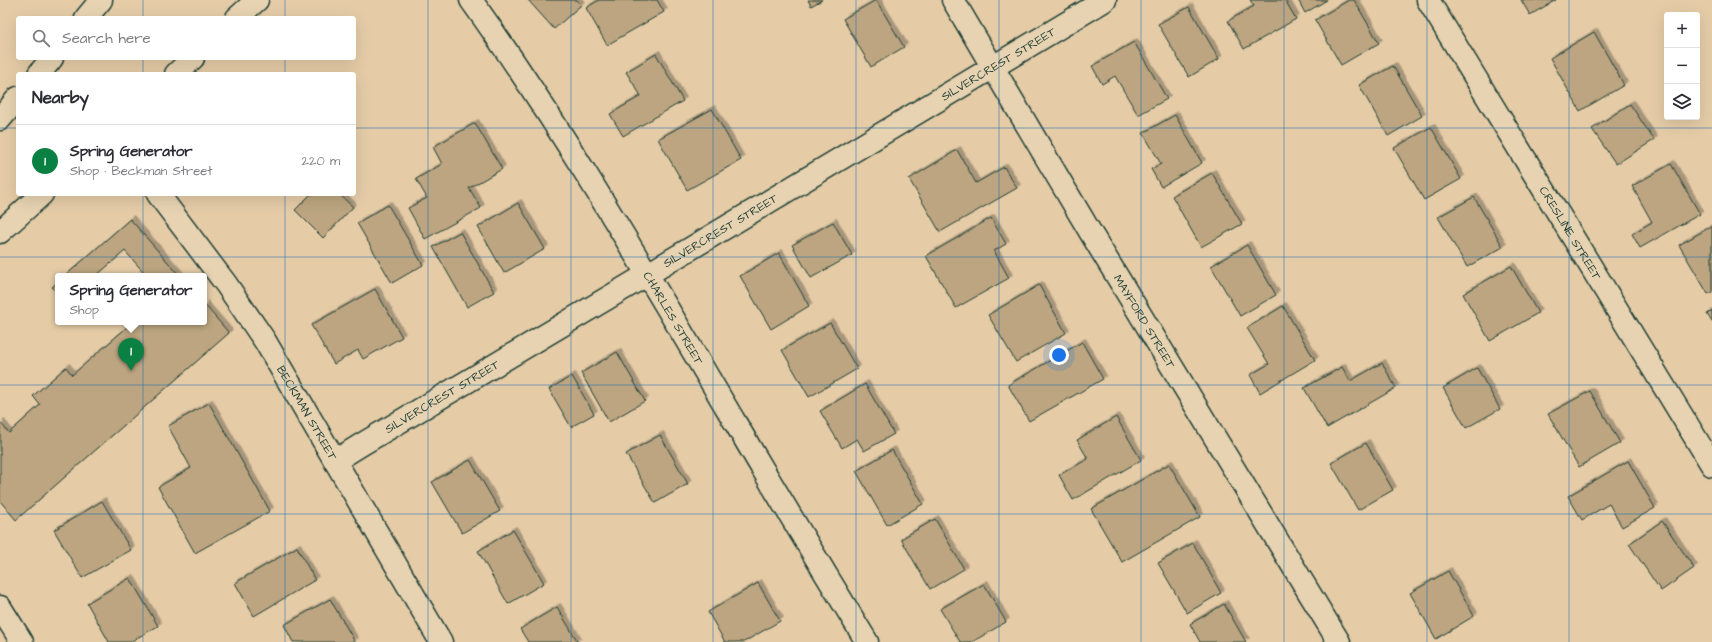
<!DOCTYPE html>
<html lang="en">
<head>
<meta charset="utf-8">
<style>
	:root { --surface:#fff; --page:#f7f7f7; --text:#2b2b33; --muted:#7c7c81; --line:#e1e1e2; --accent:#0b8043 }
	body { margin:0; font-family:"Architects Daughter",sans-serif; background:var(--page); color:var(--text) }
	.controls { position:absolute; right:12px; top:12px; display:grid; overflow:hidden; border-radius:4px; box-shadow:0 4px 16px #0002 }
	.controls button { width:36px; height:36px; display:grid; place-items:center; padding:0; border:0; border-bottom:1px solid var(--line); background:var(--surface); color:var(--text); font:20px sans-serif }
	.you { position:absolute; left:1059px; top:355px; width:14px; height:14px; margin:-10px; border:3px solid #fff; border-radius:50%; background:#1a73e8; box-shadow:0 0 0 6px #1a73e833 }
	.badge { display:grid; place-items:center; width:26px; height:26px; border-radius:50%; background:var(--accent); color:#fff; font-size:13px; font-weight:700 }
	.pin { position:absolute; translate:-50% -33px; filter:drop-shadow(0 1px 2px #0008) }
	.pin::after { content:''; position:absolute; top:21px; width:14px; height:12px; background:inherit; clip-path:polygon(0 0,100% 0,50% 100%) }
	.popup { position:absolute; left:55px; top:273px; width:152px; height:52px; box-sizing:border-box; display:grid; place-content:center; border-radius:4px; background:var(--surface); filter:drop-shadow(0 1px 3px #0005); font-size:13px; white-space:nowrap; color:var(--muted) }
	.popup b { font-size:15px; color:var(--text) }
	.popup::after { content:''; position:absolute; left:50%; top:100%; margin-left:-8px; border:8px solid transparent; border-top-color:var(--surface) }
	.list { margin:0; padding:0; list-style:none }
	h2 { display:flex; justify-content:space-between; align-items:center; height:52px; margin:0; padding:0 16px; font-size:17px }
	h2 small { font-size:13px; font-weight:400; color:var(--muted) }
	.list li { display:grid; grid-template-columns:26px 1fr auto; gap:12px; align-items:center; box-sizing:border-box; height:72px; padding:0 16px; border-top:1px solid var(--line) }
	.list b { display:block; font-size:15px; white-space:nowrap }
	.list p { margin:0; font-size:13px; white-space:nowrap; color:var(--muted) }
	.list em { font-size:13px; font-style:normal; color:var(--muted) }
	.icon { flex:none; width:22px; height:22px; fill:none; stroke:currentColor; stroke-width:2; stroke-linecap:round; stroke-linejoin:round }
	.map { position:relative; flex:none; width:1712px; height:642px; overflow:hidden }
	.search { position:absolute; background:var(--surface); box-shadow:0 4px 16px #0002; left:16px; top:16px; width:340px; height:44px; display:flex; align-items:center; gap:10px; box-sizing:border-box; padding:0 14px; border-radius:4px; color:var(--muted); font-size:15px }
	.panel { position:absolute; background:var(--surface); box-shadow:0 4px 16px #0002; left:16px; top:72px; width:340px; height:124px; border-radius:4px }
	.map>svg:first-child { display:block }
	.building { fill:#bca580; stroke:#1f3d34; filter:url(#shadow) }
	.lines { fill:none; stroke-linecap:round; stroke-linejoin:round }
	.minor-casing { stroke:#1f3d34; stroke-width:25 }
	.secondary-casing { stroke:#1f3d34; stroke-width:25 }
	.motorway-casing { stroke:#1f3d34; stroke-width:25 }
	.minor { stroke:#e7d3b1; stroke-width:22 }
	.secondary { stroke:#e7d3b1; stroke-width:22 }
	.motorway { stroke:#e7d3b1; stroke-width:22 }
	.grid { fill:none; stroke:#1f6fb2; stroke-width:1; stroke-opacity:0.55 }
	.labels { text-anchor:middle; stroke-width:3; stroke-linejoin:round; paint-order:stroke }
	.street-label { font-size:12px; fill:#1f3d34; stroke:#e7d3b1 }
</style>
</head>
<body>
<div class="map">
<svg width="1712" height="642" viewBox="0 0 1712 642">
	<defs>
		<filter id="shadow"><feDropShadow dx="3.5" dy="-3.5" stdDeviation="0" flood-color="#0004"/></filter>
	</defs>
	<rect width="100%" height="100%" fill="#e5cca7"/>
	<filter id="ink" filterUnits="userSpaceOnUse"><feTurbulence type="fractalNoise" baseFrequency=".025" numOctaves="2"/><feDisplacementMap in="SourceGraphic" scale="8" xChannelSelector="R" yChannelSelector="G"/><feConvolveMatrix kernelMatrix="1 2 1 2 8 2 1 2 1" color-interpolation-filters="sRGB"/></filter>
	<g filter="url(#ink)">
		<g class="building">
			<path d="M 528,0 L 577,0 L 581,5 L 554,29 Z"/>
			<path d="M 599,0 L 657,0 L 664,12 L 607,45 L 586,8 Z"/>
			<path d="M 808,0 L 822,0 L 811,6 Z"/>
			<path d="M 876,0 L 904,47 L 871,67 L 843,19 Z"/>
			<path d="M 1250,0 L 1285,0 L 1296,19 L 1244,49 L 1228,21 L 1254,6 Z"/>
			<path d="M 1298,0 L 1327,0 L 1305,13 Z"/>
			<path d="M 1349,0 L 1354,0 L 1379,43 L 1341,65 L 1315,20 Z"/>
			<path d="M 1521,0 L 1556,0 L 1530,15 Z"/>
			<path d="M 1189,7 L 1219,59 L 1189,77 L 1158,24 Z"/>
			<path d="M 1594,32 L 1624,85 L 1580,111 L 1550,58 Z"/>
			<path d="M 1134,42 L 1167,99 L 1138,115 L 1115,76 L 1102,84 L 1092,66 Z"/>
			<path d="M 656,54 L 683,101 L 623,136 L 610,114 L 641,96 L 626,72 Z"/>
			<path d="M 1393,66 L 1422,116 L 1388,136 L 1359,85 Z"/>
			<path d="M 1630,104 L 1654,140 L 1616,164 L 1592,129 Z"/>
			<path d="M 712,109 L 741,160 L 687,190 L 658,139 Z"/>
			<path d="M 1175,115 L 1202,163 L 1161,187 L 1151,169 L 1161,164 L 1143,133 Z"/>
			<path d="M 475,123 L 502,169 L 469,188 L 481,208 L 425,239 L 408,208 L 427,198 L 416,179 L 442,164 L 433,147 Z"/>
			<path d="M 1431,127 L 1461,179 L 1424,200 L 1394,148 Z"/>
			<path d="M 957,150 L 976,183 L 1004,167 L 1017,188 L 940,232 L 909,179 Z"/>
			<path d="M 1671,164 L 1700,214 L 1640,248 L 1632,234 L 1652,222 L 1632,186 Z"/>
			<path d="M 1212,173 L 1242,224 L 1201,247 L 1172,196 Z"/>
			<path d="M 311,194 L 339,194 L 353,207 L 323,238 L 295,210 Z"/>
			<path d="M 1474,197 L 1503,247 L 1467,267 L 1438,217 Z"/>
			<path d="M 518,203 L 545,249 L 504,273 L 478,227 Z"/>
			<path d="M 388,205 L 423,265 L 392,283 L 357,223 Z"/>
			<path d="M 991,218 L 1006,244 L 994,251 L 1009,278 L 956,308 L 926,256 Z"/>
			<path d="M 130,219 L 180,276 L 147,276 L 125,251 L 96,276 L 65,276 Z"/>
			<path d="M 833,222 L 852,255 L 811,278 L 792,245 Z"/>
			<path d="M 1712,226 L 1712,292 L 1708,294 L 1679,245 Z"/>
			<path d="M 460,232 L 494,292 L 467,307 L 433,247 Z"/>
			<path d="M 1247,245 L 1276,295 L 1240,316 L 1211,266 Z"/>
			<path d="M 779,253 L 809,306 L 771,329 L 740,276 Z"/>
			<path d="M 1511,266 L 1538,313 L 1490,341 L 1463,294 Z"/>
			<path d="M 58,282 L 58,294 L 52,287 Z"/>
			<path d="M 1039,285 L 1066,333 L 1016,362 L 988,315 Z"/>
			<path d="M 375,289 L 402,337 L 363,359 L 358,350 L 334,364 L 311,325 Z"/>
			<path d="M 204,304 L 229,333 L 16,520 L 0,501 L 0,422 L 9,433 L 40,405 L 33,396 L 66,367 L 72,375 L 133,322 L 204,322 Z"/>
			<path d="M 1283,306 L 1315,360 L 1260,393 L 1250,375 L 1269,364 L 1247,328 Z"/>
			<path d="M 1712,311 L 1712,322 L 1707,314 Z"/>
			<path d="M 830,323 L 857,369 L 809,397 L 782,350 Z"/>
			<path d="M 1082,342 L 1103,379 L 1029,421 L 1008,385 Z"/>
			<path d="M 617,352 L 645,401 L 609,422 L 581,373 Z"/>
			<path d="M 1382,363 L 1396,388 L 1327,428 L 1304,388 L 1342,367 L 1350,381 Z"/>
			<path d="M 1477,368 L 1500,409 L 1466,428 L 1443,388 Z"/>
			<path d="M 572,376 L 594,414 L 571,427 L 549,389 Z"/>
			<path d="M 865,384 L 894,434 L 864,451 L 857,439 L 842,448 L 820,411 Z"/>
			<path d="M 1590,391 L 1620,443 L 1579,467 L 1548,414 Z"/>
			<path d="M 209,403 L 270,511 L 195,553 L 158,487 L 191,468 L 168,426 Z"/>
			<path d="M 1116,417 L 1141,460 L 1073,500 L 1059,475 L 1088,459 L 1077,440 Z"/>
			<path d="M 660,435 L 688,484 L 655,503 L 626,454 Z"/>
			<path d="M 1366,443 L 1393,490 L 1358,510 L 1331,463 Z"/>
			<path d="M 892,450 L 923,504 L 887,525 L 856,471 Z"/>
			<path d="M 470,460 L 500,511 L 462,533 L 432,482 Z"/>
			<path d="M 1628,461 L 1655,508 L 1622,527 L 1609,504 L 1582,520 L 1568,496 Z"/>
			<path d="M 1169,464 L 1200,517 L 1122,562 L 1091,509 Z"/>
			<path d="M 102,501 L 131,550 L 82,578 L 54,530 Z"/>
			<path d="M 935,519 L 964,569 L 930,589 L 901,539 Z"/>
			<path d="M 1662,521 L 1694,568 L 1661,591 L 1629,544 Z"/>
			<path d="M 513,530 L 544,583 L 508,604 L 478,551 Z"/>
			<path d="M 1193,543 L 1221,593 L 1187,613 L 1158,563 Z"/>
			<path d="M 297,547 L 315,580 L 254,616 L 235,583 Z"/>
			<path d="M 1448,571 L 1474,616 L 1436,639 L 1410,593 Z"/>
			<path d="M 130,578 L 158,626 L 130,642 L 109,642 L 87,603 Z"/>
			<path d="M 758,583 L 780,621 L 744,642 L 725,642 L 708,612 Z"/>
			<path d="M 984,584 L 1006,622 L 972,642 L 960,642 L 940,609 Z"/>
			<path d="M 330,599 L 355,642 L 293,642 L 284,625 Z"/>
			<path d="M 1224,604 L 1246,642 L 1200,642 L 1190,624 Z"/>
			<path d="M 557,607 L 578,642 L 528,642 L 520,629 Z"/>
		</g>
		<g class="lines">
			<defs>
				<g id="minor">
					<path id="s1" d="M 471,0 C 568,136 651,281 736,424 C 779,497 823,570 867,642"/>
					<path id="s2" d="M 953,0 L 1092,235 L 1339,642"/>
					<path id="s3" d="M 1428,0 L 1712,465"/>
					<path id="s4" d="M 158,194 L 226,284 L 265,341 L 441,642"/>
					<path id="s5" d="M 335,461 L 359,446 L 648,274 L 1105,0"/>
					<path d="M 0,607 L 22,642"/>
				</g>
				<g id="secondary">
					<path d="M 237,18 L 257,0"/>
					<path d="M 176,74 L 193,58"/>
					<path d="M 0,232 L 42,194"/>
				</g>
				<g id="motorway">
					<path d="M 86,18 L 101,0"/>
					<path d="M 39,74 L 52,58"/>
					<path d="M 0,119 L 18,98"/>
				</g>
			</defs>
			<use href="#minor" class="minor-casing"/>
			<use href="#secondary" class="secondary-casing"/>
			<use href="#motorway" class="motorway-casing"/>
			<use href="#minor" class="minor"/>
			<use href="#secondary" class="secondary"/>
			<use href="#motorway" class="motorway"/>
		</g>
	</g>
	<path class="grid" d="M 143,0 L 143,18M 285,0 L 285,18M 428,0 L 428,642M 571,0 L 571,642M 713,0 L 713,642M 856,0 L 856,642M 999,0 L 999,642M 1141,0 L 1141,642M 1284,0 L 1284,642M 1427,0 L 1427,642M 1569,0 L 1569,642M 143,58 L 143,74M 285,58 L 285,74M 0,128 L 18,128M 354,128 L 1712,128M 143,194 L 143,642M 285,194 L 285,642M 0,257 L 1712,257M 0,385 L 1712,385M 0,514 L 1712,514"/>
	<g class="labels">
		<g class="street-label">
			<text dy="4" stroke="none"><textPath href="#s5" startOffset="773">SILVERCREST STREET</textPath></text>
			<text dy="4" stroke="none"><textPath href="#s5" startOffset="449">SILVERCREST STREET</textPath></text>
			<text dy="4" stroke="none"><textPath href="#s3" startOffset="273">CRESLINE STREET</textPath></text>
			<text dy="4" stroke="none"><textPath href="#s1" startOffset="377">CHARLES STREET</textPath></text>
			<text dy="4" stroke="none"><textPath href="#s2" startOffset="374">MAYFORD STREET</textPath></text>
			<text dy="4" stroke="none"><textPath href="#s5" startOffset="125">SILVERCREST STREET</textPath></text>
			<text dy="4" stroke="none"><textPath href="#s4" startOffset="265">BECKMAN STREET</textPath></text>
		</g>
	</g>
</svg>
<div class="controls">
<button>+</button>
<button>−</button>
<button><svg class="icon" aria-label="layers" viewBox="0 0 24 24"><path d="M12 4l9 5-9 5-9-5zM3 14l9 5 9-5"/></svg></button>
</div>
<div class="you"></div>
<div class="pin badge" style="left:131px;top:371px">1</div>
<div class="popup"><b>Spring Generator</b>Shop</div>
<div class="search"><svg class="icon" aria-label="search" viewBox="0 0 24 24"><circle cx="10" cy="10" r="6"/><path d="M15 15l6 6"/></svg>Search here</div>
<section class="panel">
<h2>Nearby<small></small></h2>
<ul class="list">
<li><span class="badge">1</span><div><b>Spring Generator</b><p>Shop · Beckman Street</p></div><em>220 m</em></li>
</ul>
</section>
</div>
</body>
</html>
